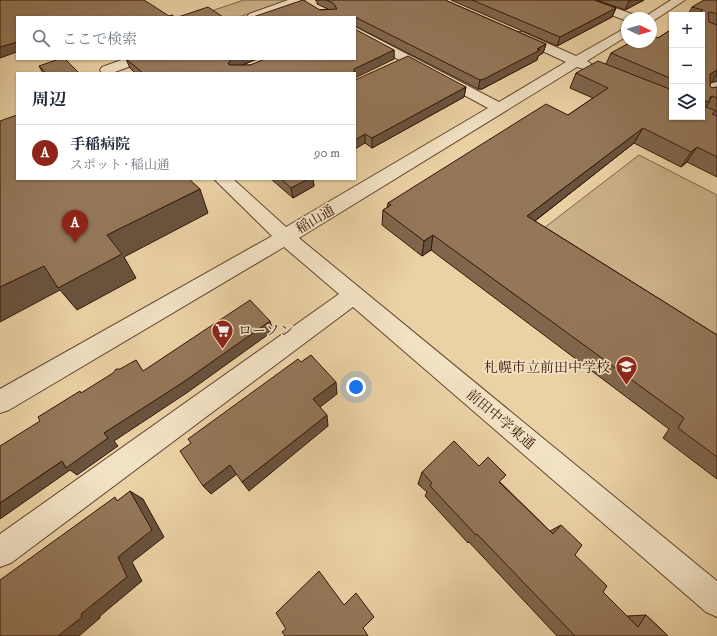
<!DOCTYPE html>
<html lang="ja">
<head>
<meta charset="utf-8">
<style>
	:root { --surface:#fff; --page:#f6f6f7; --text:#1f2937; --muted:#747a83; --line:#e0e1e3; --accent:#8f2418 }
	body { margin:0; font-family:"IM FELL DW Pica","Noto Serif JP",serif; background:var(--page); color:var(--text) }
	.controls { position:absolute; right:12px; top:12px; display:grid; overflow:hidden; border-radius:0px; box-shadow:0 1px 3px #0004 }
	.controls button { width:36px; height:36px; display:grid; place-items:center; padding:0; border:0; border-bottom:1px solid var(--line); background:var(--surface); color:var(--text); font:20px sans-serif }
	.compass { position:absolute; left:621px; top:12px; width:36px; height:36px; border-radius:50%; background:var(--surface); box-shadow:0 1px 3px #0004; rotate:94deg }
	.you { position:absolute; left:356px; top:387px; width:14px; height:14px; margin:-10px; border:3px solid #fff; border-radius:50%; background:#1a73e8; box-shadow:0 0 0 6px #1a73e833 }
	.badge { display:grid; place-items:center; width:26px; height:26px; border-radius:50%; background:var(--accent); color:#fff; font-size:13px; font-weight:700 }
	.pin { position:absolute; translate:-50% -33px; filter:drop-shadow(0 1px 2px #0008) }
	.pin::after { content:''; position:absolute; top:21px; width:14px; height:12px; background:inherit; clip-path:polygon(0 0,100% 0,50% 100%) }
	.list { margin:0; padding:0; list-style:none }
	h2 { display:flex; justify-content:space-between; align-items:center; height:52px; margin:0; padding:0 16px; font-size:17px }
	h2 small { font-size:13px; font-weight:400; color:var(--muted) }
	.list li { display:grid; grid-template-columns:26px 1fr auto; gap:12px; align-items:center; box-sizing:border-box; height:56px; padding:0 16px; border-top:1px solid var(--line) }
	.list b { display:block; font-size:15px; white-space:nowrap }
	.list p { margin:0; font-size:13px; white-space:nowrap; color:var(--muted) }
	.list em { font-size:13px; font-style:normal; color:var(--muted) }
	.icon { flex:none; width:22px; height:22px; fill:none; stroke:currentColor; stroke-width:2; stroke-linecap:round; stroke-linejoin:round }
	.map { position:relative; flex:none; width:717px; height:636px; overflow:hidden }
	.search { position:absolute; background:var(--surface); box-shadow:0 1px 3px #0004; left:16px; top:16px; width:340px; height:44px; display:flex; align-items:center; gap:10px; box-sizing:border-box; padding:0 14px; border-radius:0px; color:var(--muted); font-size:15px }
	.panel { position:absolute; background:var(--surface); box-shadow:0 1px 3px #0004; left:16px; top:72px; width:340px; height:108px; border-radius:0px }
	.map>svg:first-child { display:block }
	.green { fill:#ccb28a; stroke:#816348 }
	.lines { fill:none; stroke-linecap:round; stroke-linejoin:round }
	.minor-casing { stroke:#63442e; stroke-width:2 }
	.minor { fill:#f2e2c4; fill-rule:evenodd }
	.wall { fill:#7f664d; stroke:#361406 }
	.shaded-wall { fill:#68533e; stroke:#361406 }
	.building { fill:#947759; stroke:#361406 }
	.labels { text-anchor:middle; stroke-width:3.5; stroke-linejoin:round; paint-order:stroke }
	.street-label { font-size:14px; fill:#361406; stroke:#f2e2c4 }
	.poi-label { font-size:14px; fill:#361406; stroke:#f2e2c4; text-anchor:start }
</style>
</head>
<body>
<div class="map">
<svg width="717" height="636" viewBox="0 0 717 636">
	<rect width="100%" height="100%" fill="#ebd2a5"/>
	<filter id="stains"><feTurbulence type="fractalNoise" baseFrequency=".005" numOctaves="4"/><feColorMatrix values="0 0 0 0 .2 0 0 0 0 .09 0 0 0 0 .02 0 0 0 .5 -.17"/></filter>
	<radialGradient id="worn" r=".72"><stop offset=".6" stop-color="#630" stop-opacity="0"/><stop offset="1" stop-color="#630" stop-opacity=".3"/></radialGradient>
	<g class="green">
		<path d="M 244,0 L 283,0 L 282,2 L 239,17 L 221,17 L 211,11 Z"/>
		<path d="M 639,155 L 717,195 L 717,344 L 540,231 Z"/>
	</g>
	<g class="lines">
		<defs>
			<g id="minor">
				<path d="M 288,0 L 305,0 L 303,2 L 264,17 L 247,17 L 249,14 Z"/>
				<path d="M 576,0 L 593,0 L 635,15 L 637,18 L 627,18 L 627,21 L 578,2 Z"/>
				<path d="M 671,0 L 685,0 L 653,21 L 651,21 L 651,18 L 643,18 Z"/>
				<path d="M 355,27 L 499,102 L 566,62 L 514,38 L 512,35 L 514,32 L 522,32 L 576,56 L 627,27 L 627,36 L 587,61 L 594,66 L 592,69 L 587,70 L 577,67 L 299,238 L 717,581 L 717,617 L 706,612 L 353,307 L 11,563 L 0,567 L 0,534 L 339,294 L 284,247 L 9,410 L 0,413 L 0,389 L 272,236 L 214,179 L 233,179 L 286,227 L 488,108 L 355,36 Z"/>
				<path d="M 124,59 L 144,59 L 142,62 L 112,73 L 102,73 L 100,70 L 102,67 Z"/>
				<path d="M 717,82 L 717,93 L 707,100 L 702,101 L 702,90 L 712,83 Z"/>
			</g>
		</defs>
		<use href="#minor" class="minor-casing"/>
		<use href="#minor" class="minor"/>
	</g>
	<g class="wall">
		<path d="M 315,0 L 445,0 L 546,44 L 543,53 L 538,56 L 537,60 L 482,89 L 478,89 L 355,26 L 355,17 L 320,10 L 328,9 L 317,4 L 317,1 Z"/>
		<path d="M 451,0 L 594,0 L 616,8 L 612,17 L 557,46 Z"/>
		<path d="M 597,0 L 644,0 L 625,10 Z"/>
		<path d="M 717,0 L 717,81 L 712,82 L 710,83 L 710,86 L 712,88 L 717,87 L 717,177 L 687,162 L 681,167 L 634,143 L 535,221 L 717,335 L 717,479 L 663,438 L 669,429 L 431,250 L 422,256 L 382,225 L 383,210 L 387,208 L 388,203 L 568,115 L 593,98 L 570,88 L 576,73 L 606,64 L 611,53 L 658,38 L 672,29 L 672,117 L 702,117 L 702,15 L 688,15 L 692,7 Z"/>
		<path d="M 394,50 L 394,59 L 355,73 L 135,73 L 130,68 L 126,59 L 257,59 L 242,65 L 250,65 Z"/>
		<path d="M 39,66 L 79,73 L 43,73 Z"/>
		<path d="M 355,80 L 466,87 L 464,97 L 372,148 L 365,143 Z"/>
		<path d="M 271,179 L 313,179 L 314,186 L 293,198 Z"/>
		<path d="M 479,466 L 500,482 L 550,531 L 561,525 L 575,555 L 603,592 L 627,616 L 646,615 L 668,636 L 557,636 L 469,542 L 468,543 L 425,496 L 427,492 L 418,484 L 422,472 Z"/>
	</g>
	<g class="shaded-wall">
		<path d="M 631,0 L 644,0 L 625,10 L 629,1 Z"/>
		<path d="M 616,8 L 612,17 L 557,46 L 560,37 Z"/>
		<path d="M 17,42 L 17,52 L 0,58 L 0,47 Z"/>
		<path d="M 546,44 L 543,53 L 538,56 L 537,60 L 482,89 L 478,89 L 480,80 Z"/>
		<path d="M 394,50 L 394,59 L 355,78 L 354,69 Z"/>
		<path d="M 231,59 L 257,59 L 233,69 L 228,64 Z"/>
		<path d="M 717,70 L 717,73 L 712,82 L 702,88 L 710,74 Z"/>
		<path d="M 466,87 L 464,97 L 372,148 L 372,138 Z"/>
		<path d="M 712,96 L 709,101 L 710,101 L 702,113 L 702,102 Z"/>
		<path d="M 643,128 L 634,143 L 522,231 L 527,216 Z"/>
		<path d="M 365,134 L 365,143 L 355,149 L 355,140 Z"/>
		<path d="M 697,147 L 687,162 L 681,167 L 691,152 Z"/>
		<path d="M 308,179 L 313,179 L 314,186 L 293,198 L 291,188 Z"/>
		<path d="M 200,189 L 208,213 L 124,257 L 136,278 L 77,310 L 60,290 L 0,322 L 0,287 Z"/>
		<path d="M 433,235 L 431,250 L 422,256 L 424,241 Z"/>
		<path d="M 270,321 L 273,331 L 188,392 L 114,441 L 118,446 L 77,475 L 70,470 L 0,519 L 0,503 Z"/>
		<path d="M 336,382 L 337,394 L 315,411 L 313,399 Z"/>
		<path d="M 327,415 L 328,426 L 249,491 L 242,482 Z"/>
		<path d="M 230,465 L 237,474 L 211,494 L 203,486 Z"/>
		<path d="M 130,491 L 143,499 L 164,537 L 132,562 L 142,581 L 100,616 L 100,618 L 79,636 L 58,636 L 81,614 L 118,557 Z"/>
	</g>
	<g class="building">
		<path d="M 0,0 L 144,0 L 169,16 L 172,15 L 175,17 L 17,17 L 17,42 L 0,47 Z"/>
		<path d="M 303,0 L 320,10 L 337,9 L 334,4 L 327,0 L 445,0 L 546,44 L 537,49 L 540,50 L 484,79 L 480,80 L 355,17 L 253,17 Z"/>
		<path d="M 472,0 L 594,0 L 616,8 L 560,37 Z"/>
		<path d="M 704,0 L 717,0 L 717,14 L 710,12 L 708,13 L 709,22 L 717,25 L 717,70 L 710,74 L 710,86 L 712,88 L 717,87 L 717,98 L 712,96 L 710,97 L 710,101 L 702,102 L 702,15 L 696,15 L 703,10 L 692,7 Z"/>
		<path d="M 208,7 L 223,17 L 178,17 Z"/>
		<path d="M 355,29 L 394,50 L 354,69 L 354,73 L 143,73 L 126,59 L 232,59 L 231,59 L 228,64 L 230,65 L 250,65 L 265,59 L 355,59 Z"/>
		<path d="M 672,29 L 672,79 L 611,53 L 631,42 L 651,42 L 651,35 L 658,38 Z"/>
		<path d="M 408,56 L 466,87 L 372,138 L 365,134 L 355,140 L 355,80 Z"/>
		<path d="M 59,59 L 65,59 L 79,73 L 46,73 L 39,66 Z"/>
		<path d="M 598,61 L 672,90 L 672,117 L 702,117 L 702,102 L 706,107 L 716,111 L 712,114 L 717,116 L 717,157 L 697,147 L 691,152 L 643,128 L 527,216 L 717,335 L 717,457 L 678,428 L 684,418 L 433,235 L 424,241 L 383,210 L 391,205 L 388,203 L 546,104 L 568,115 L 608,88 L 576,73 Z"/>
		<path d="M 17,115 L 17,179 L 189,179 L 200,189 L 107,235 L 122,254 L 58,288 L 44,266 L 0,287 L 0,121 Z"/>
		<path d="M 281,179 L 308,179 L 291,188 Z"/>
		<path d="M 250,300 L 270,321 L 182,383 L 104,433 L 108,438 L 66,468 L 62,461 L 0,503 L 0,446 L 40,421 L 38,417 L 80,391 L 81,393 L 113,373 L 116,369 L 120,369 L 136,360 L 143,371 Z"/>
		<path d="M 311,355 L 336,382 L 313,399 L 327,415 L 242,482 L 230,465 L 203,486 L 180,451 L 191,443 L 188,439 L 298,359 L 301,362 Z"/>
		<path d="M 454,441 L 479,466 L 488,457 L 506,475 L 499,482 L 553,534 L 561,525 L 582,545 L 575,555 L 607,586 L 603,592 L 638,627 L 646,615 L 668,636 L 575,636 L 477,534 L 476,535 L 430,486 L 432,483 L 422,472 Z"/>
		<path d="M 130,491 L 152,530 L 118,557 L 127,577 L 81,614 L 82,617 L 58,636 L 0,636 L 0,580 L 115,497 L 117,501 Z"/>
		<path d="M 319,571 L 344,605 L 356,593 L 374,617 L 363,628 L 368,636 L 285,636 L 282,632 L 286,629 L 276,613 Z"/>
	</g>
	<defs>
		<symbol id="supermarket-pin" viewBox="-11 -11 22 30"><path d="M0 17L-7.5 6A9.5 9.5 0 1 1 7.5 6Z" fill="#8f2418" stroke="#f2e2c4"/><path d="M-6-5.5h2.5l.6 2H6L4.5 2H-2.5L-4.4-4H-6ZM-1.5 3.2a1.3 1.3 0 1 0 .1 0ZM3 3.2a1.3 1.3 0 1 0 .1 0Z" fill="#fff"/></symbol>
		<symbol id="school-pin" viewBox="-11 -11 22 30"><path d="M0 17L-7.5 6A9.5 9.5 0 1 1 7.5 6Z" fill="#8f2418" stroke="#f2e2c4"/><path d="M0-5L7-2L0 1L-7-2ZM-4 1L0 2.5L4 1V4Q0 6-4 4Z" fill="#fff"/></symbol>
	</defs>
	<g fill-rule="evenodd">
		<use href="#supermarket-pin" x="210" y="318" width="25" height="34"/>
		<use href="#school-pin" x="614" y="354" width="25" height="34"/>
	</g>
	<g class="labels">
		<g class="street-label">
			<text transform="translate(315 219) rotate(-31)" y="5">稲山通</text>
			<text transform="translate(501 419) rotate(40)" y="5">前田中学東通</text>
		</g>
		<g class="poi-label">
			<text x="238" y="335">ローソン</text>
			<text x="610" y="372" text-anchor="end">札幌市立前田中学校</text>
		</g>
	</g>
	<rect width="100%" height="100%" filter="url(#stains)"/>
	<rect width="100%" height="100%" fill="url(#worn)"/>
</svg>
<div class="controls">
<button>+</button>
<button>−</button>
<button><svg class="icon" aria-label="layers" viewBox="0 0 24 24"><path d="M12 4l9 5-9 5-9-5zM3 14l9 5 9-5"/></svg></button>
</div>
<svg class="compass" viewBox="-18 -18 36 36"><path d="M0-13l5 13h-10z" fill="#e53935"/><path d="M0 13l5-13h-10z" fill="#747a83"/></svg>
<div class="you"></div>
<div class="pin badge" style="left:75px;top:243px">A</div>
<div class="search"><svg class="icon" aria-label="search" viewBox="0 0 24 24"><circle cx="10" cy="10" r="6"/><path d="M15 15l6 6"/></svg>ここで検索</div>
<section class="panel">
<h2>周辺<small></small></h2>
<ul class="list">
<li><span class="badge">A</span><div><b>手稲病院</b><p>スポット · 稲山通</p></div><em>90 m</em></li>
</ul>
</section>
</div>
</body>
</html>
